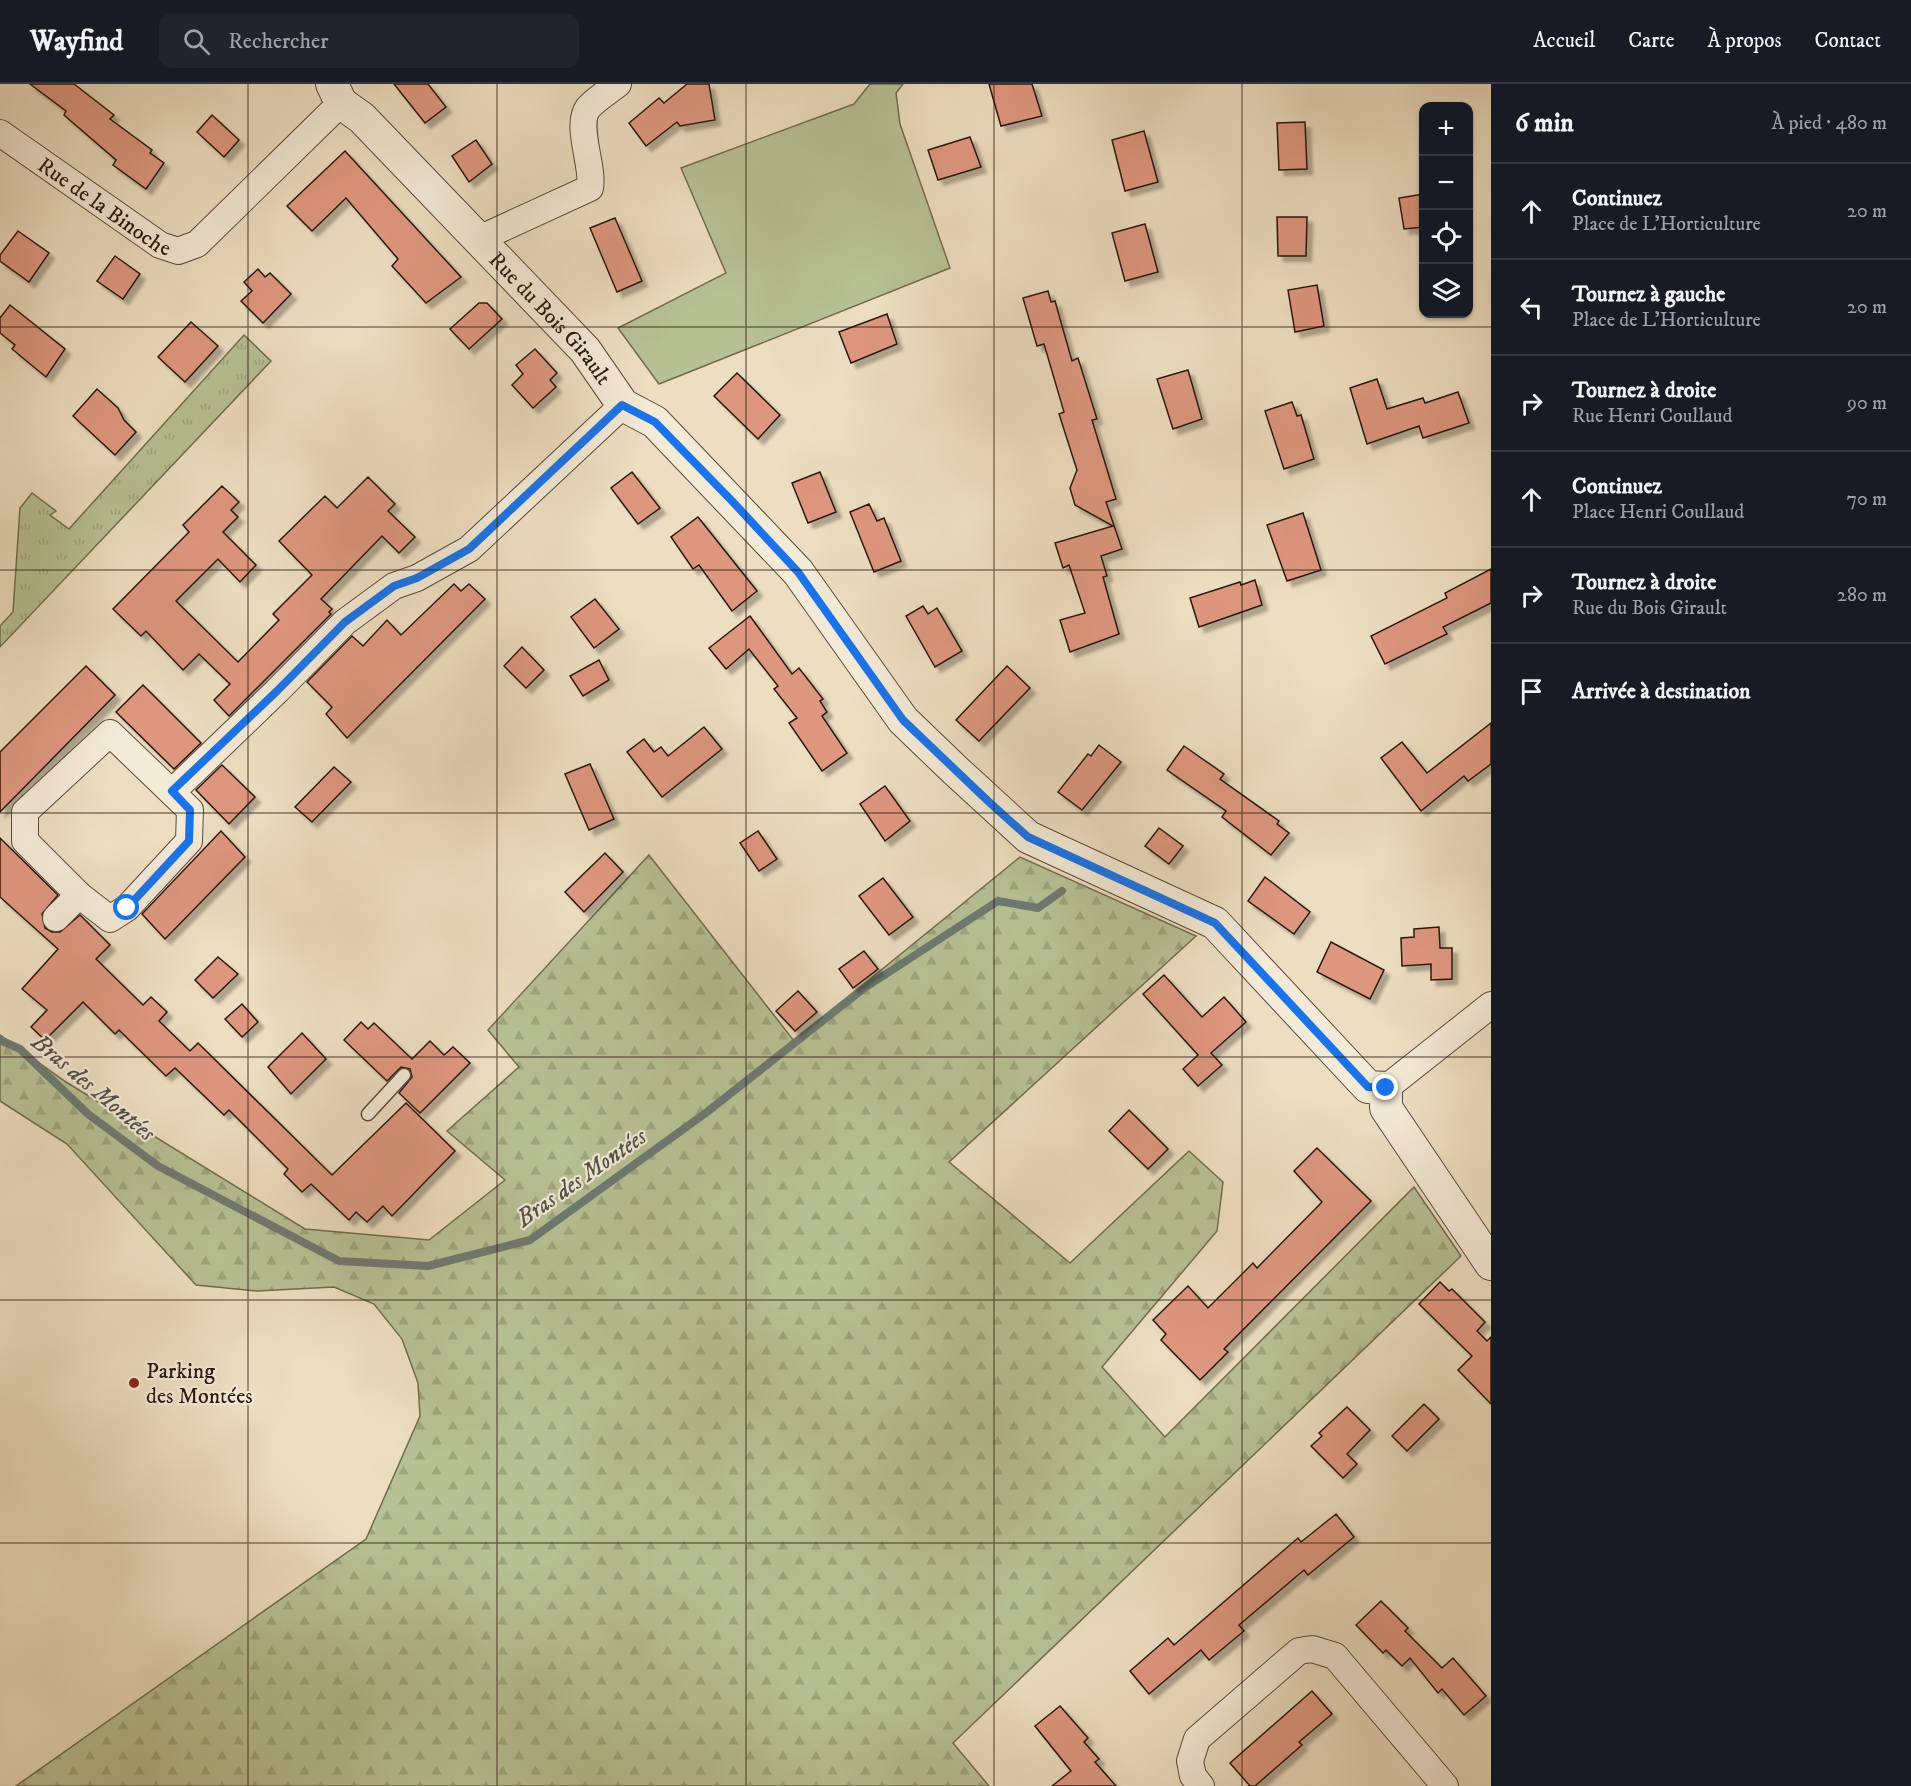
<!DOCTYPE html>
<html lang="fr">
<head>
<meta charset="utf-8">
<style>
	:root { --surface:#171b24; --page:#20242c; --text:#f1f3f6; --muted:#9ea1a6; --line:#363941 }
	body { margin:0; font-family:"IM FELL DW Pica",serif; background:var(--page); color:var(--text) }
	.controls { position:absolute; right:18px; top:18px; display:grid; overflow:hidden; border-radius:12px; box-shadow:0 2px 4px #0004 }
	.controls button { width:54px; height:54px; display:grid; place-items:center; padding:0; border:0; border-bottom:2px solid var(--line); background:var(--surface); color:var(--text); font:30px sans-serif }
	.stop { position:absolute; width:18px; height:18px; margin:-14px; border:4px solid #1a73e8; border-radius:50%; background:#fff }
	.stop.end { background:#1a73e8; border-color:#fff; box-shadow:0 2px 6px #0008 }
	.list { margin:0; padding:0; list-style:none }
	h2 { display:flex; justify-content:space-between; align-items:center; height:78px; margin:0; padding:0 24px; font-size:26px }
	h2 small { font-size:20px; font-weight:400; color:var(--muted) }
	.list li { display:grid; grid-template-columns:39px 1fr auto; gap:18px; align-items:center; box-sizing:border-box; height:96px; padding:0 24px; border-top:2px solid var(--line) }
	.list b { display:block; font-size:22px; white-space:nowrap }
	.list p { margin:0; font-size:20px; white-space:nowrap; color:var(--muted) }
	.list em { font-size:20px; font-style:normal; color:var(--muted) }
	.icon { flex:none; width:33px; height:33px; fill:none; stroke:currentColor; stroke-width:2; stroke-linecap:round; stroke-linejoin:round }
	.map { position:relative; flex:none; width:1491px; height:1702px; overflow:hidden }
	header { display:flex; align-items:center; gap:36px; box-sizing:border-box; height:84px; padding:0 30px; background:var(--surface); border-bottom:2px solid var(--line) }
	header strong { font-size:28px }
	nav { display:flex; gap:33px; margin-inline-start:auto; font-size:21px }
	.search { width:420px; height:54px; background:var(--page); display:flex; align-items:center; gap:15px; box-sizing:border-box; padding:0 21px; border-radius:12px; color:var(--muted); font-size:22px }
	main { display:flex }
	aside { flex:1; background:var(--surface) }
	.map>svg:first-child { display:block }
	.forest { fill:url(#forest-firs); stroke:#726c50; stroke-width:1.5 }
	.park { fill:url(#park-tufts); stroke:#726c50; stroke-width:1.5 }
	.garden { fill:#b7c194; stroke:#726c50; stroke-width:1.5 }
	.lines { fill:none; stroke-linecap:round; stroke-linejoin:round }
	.stream { stroke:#6d7a72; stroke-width:8 }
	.building { fill:#de977f; stroke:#2c170c; stroke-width:1.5; filter:url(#shadow) }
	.service-casing { stroke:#5c4939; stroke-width:15 }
	.minor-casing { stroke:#5c4939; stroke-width:28 }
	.tertiary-casing { stroke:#5c4939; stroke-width:34 }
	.service { stroke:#f3ead7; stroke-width:12 }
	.minor { stroke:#f3ead7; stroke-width:26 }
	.tertiary { stroke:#f3ead7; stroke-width:32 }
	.route { stroke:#1a73e8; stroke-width:8 }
	.grid { fill:none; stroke:#2c170c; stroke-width:1.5; stroke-opacity:0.55 }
	.poi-dot { fill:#8f2418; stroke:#f3ead7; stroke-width:2 }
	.labels { text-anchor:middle; stroke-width:4.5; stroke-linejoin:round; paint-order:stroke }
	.street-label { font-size:22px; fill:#2c170c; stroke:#f3ead7 }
	.poi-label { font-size:22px; fill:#2c170c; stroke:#f3ead7; text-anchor:start }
	.water-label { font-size:24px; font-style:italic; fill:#525148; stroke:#f3ead7 }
</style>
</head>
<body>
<header>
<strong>Wayfind</strong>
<div class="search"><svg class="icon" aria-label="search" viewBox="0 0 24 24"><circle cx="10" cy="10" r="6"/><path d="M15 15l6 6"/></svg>Rechercher</div>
<nav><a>Accueil</a><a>Carte</a><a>À propos</a><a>Contact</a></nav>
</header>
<main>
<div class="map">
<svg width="1491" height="1702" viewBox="0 0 1491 1702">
	<defs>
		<pattern id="forest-firs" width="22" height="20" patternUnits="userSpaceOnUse" patternTransform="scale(1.5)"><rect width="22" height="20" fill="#b7c194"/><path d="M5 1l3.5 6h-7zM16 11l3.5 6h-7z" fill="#9ea57e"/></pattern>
		<pattern id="park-tufts" width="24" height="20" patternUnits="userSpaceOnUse" patternTransform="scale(1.5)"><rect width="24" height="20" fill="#b7c194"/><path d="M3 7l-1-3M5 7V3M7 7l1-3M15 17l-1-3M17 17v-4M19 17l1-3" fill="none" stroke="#9ea57e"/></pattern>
		<filter id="shadow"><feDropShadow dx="5.5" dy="5.5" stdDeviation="1.5" flood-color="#0004"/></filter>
	</defs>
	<rect width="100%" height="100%" fill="#eddec1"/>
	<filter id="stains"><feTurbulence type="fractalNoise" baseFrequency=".00333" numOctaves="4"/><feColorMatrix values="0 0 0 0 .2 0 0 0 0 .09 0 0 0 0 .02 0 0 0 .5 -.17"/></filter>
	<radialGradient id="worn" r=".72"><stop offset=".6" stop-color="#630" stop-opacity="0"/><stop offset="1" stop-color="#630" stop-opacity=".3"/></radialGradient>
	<path class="forest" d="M 649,771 L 794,957 L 1020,773 L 1196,852 L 949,1078 L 1070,1179 L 1189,1067 L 1223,1098 L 1217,1147 L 1102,1283 L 1165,1353 L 1414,1103 L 1461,1172 L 953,1659 L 989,1702 L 16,1702 L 366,1455 L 420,1332 L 418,1299 L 402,1255 L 374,1220 L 334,1203 L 257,1207 L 196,1201 L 67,1060 L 0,1017 L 0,951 L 66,998 L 305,1145 L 429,1156 L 505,1096 L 447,1047 L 519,983 L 488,946 Z"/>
	<path class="park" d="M 244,251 L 271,277 L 0,563 L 0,542 L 13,528 L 20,424 L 32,409 L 56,427 L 50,431 L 69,445 Z"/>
	<path class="garden" d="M 870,0 L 903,0 L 896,9 L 900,40 L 950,184 L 659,300 L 618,244 L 726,189 L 681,84 L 854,20 Z"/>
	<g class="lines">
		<path class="stream" d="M 0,956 L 20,965 L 88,1030 L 158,1082 L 339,1177 L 428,1182 L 530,1156 L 707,1028 L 863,905 L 998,817 L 1038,824 L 1062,807"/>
	</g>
	<g class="building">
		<path d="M 30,0 L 74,0 L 114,31 L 110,35 L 152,66 L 150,69 L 164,79 L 146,105 L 113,81 L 116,76 L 64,31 L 66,27 Z"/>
		<path d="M 394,0 L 428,0 L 446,23 L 425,39 Z"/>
		<path d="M 687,0 L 709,0 L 715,36 L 680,42 L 677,38 L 646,62 L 629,39 L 659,14 L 664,19 Z"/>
		<path d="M 989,0 L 1032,0 L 1042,32 L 1001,42 Z"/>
		<path d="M 212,31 L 239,56 L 224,73 L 197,48 Z"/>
		<path d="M 1305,38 L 1307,85 L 1279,86 L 1277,39 Z"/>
		<path d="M 1144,47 L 1158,98 L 1125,107 L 1112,56 Z"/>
		<path d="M 970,53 L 981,83 L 938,96 L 928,66 Z"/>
		<path d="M 476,56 L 492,80 L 469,98 L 452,72 Z"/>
		<path d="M 345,67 L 461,193 L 426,219 L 392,182 L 398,175 L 346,114 L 312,147 L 287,122 Z"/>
		<path d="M 1424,110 L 1424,143 L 1404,145 L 1399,114 Z"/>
		<path d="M 1277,133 L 1307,133 L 1306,172 L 1278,172 Z"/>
		<path d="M 615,134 L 642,197 L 617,208 L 590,144 Z"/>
		<path d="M 1145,140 L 1158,188 L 1125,197 L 1112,149 Z"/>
		<path d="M 18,147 L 49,169 L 29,198 L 0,177 L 0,171 Z"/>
		<path d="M 115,172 L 140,190 L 123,215 L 97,197 Z"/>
		<path d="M 258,185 L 265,193 L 270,189 L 291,210 L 263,239 L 241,217 L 252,207 L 244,198 Z"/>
		<path d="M 1317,201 L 1324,242 L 1295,248 L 1288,206 Z"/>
		<path d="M 1048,207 L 1051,218 L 1055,217 L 1072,277 L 1078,274 L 1097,335 L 1092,336 L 1116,415 L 1106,418 L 1122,465 L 1101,472 L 1107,492 L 1103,493 L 1119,550 L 1070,568 L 1060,536 L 1085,529 L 1069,481 L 1063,484 L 1055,459 L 1113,442 L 1075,421 L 1070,404 L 1077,386 L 1059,330 L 1064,328 L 1044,260 L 1037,262 L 1023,214 Z"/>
		<path d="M 479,219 L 487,219 L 502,235 L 469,265 L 450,245 Z"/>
		<path d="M 10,221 L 65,265 L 46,293 L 12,265 L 15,261 L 0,249 L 0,234 Z"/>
		<path d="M 887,230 L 897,260 L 851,279 L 839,248 Z"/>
		<path d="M 191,238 L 218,262 L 185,298 L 158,273 Z"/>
		<path d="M 535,265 L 557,289 L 550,296 L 556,303 L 533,324 L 512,301 L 523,290 L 516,281 Z"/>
		<path d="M 1188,286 L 1202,335 L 1173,345 L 1157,295 Z"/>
		<path d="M 737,289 L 780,331 L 758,355 L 714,312 Z"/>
		<path d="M 1377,295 L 1387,325 L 1423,314 L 1425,319 L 1458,308 L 1469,339 L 1423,354 L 1419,342 L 1367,360 L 1350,304 Z"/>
		<path d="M 97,305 L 118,324 L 124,336 L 136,348 L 115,371 L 73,332 Z"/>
		<path d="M 1292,318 L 1297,332 L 1301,331 L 1314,375 L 1284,385 L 1265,327 Z"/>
		<path d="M 632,388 L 660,424 L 638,440 L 611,404 Z"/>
		<path d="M 820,388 L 836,428 L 808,439 L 792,399 Z"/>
		<path d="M 368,393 L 395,420 L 388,427 L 415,453 L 399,469 L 382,452 L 321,515 L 332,525 L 329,528 L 331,530 L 229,632 L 214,616 L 230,600 L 199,570 L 183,586 L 146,547 L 141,552 L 113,525 L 189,448 L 183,441 L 222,402 L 239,418 L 231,426 L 238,433 L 223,448 L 256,481 L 240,498 L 218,475 L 176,517 L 238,578 L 279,536 L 273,530 L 312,491 L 279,457 L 325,412 L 337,424 Z"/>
		<path d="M 869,420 L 877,437 L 884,434 L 901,477 L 874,488 L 850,428 Z"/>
		<path d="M 1303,429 L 1321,486 L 1287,497 L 1267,441 Z"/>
		<path d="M 698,433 L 757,507 L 732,527 L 699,481 L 693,485 L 671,453 Z"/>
		<path d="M 1491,485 L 1491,519 L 1443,543 L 1447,550 L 1385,580 L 1371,552 L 1447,514 L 1445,509 Z"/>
		<path d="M 1255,496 L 1262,521 L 1199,543 L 1190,514 L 1240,498 L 1241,501 Z"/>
		<path d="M 454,500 L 461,507 L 469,500 L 485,515 L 347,654 L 326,630 L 332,623 L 307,598 L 352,552 L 363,562 L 387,536 L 401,551 Z"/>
		<path d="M 595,515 L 619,545 L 594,564 L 571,533 Z"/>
		<path d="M 923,522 L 928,530 L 937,524 L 962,567 L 935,583 L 906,532 Z"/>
		<path d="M 750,532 L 792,590 L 799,584 L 823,615 L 820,617 L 827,628 L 822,632 L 847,669 L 822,687 L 789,639 L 797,634 L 774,605 L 778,602 L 749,565 L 726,585 L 709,564 Z"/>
		<path d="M 522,563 L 544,586 L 526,604 L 504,582 Z"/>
		<path d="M 599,576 L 609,596 L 583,612 L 570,592 Z"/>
		<path d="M 86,582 L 115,611 L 0,728 L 0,668 Z"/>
		<path d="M 1007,582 L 1030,604 L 979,657 L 956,636 Z"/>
		<path d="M 143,601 L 201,659 L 174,685 L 116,628 Z"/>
		<path d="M 1491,639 L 1491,680 L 1468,697 L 1464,692 L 1421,727 L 1381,674 L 1402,658 L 1427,689 Z"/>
		<path d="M 704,643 L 722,665 L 662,713 L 627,668 L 644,655 L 654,668 L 661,663 L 668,672 Z"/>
		<path d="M 1099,661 L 1121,678 L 1082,726 L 1058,708 L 1088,670 L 1091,672 Z"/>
		<path d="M 1184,662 L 1224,690 L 1220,695 L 1279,737 L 1277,740 L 1289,749 L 1271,771 L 1222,733 L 1226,727 L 1167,686 Z"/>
		<path d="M 590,680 L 614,735 L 589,746 L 565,690 Z"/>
		<path d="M 222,681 L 255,713 L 229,740 L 196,706 Z"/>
		<path d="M 334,683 L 351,698 L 312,738 L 295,723 Z"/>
		<path d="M 885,702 L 910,737 L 885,757 L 860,720 Z"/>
		<path d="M 1159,744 L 1183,762 L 1169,780 L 1145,762 Z"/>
		<path d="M 221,747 L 245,773 L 165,855 L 142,830 Z"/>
		<path d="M 758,747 L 777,775 L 759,787 L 740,759 Z"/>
		<path d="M 0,754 L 58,811 L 42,830 L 45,844 L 52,848 L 60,848 L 80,831 L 110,861 L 96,875 L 143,921 L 151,913 L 167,928 L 159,937 L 190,967 L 198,959 L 332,1091 L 406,1019 L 455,1067 L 392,1132 L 383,1122 L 367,1138 L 356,1128 L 349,1136 L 311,1100 L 302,1108 L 284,1090 L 288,1085 L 229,1026 L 224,1031 L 175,984 L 166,992 L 119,946 L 115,950 L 83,918 L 45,956 L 31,943 L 47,926 L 22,905 L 58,865 L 0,813 Z"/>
		<path d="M 605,769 L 623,788 L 584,828 L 565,808 Z"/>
		<path d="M 1265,793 L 1310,828 L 1294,850 L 1248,817 Z"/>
		<path d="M 883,794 L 913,833 L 889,851 L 859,812 Z"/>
		<path d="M 1439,843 L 1440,864 L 1452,864 L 1452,895 L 1431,896 L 1431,880 L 1402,882 L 1401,854 L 1414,853 L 1414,845 Z"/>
		<path d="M 1331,858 L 1384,886 L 1370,915 L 1317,888 Z"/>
		<path d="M 864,867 L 878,885 L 853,904 L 839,885 Z"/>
		<path d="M 218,873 L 238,890 L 213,914 L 195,896 Z"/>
		<path d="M 1164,891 L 1202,933 L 1224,913 L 1246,938 L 1211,969 L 1222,981 L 1198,1002 L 1183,985 L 1198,971 L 1143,910 Z"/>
		<path d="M 798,907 L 817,928 L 795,947 L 776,927 Z"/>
		<path d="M 242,920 L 258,938 L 242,953 L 225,935 Z"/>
		<path d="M 361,938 L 368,945 L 374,939 L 412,975 L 430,957 L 444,971 L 453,963 L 470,979 L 420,1029 L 399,1009 L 412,993 L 410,985 L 401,983 L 387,997 L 344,956 Z"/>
		<path d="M 302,949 L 326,975 L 291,1010 L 268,983 Z"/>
		<path d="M 1129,1026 L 1168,1065 L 1148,1085 L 1109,1047 Z"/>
		<path d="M 1317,1064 L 1371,1117 L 1224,1265 L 1228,1268 L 1200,1296 L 1161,1256 L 1166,1250 L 1153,1236 L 1188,1202 L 1208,1224 L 1253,1179 L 1257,1184 L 1322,1118 L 1294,1087 Z"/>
		<path d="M 1440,1198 L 1449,1207 L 1452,1205 L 1485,1238 L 1477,1247 L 1487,1257 L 1491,1253 L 1491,1320 L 1458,1286 L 1472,1272 L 1419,1220 Z"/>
		<path d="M 1424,1320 L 1439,1335 L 1407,1367 L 1392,1352 Z"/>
		<path d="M 1347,1323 L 1370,1346 L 1347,1370 L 1357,1380 L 1343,1394 L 1311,1362 L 1322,1352 L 1319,1349 Z"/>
		<path d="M 1336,1430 L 1354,1453 L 1308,1491 L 1304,1486 L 1239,1541 L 1244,1547 L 1209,1576 L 1201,1566 L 1149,1610 L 1130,1587 L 1168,1554 L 1174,1561 L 1298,1454 L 1301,1458 Z"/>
		<path d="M 1381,1517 L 1408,1544 L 1405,1547 L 1442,1584 L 1453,1574 L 1486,1612 L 1464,1631 L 1442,1605 L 1438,1609 L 1410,1574 L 1402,1582 L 1386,1566 L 1383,1569 L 1356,1541 Z"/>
		<path d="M 1312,1607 L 1332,1630 L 1299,1658 L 1302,1661 L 1255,1702 L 1250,1702 L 1230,1679 Z"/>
		<path d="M 1060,1622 L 1088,1654 L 1084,1658 L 1099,1675 L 1095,1678 L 1116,1702 L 1052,1702 L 1071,1687 L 1035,1642 Z"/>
	</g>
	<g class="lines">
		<defs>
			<path id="service" d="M 368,1030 L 404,991"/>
			<g id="minor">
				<path id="s1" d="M 0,49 L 160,161 L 178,167 L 197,160 L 341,19"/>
				<path d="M 479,155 L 590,104 C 594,82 575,42 588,24 C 596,15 609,7 618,0"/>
				<path d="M 110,649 L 190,726 L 189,757 L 127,824 L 110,835 L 79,811 L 25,757 L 25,728 Z"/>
				<path d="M 173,707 L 277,607 L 345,538 L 394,502 L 417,494 L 469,465 L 623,321"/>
				<path d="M 56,834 L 79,811"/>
				<path d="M 1386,1004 L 1491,921"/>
				<path d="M 1201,1702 L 1193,1692 L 1190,1677 L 1197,1655 L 1299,1567 L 1312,1565 L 1335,1572 L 1445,1702"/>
			</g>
			<g id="tertiary">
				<path id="s2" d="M 332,0 L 341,19 L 362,34 L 585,266 L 623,321 L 655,338 L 798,488 L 903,636 L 955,686 L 1028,753 L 1215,839 L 1368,1003 L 1386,1004 L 1386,1024 L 1491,1180"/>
			</g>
		</defs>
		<use href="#service" class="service-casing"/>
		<use href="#minor" class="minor-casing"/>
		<use href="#tertiary" class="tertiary-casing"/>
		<use href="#service" class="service"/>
		<use href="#minor" class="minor"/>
		<use href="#tertiary" class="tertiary"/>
	</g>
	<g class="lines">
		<path class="route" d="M 127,824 L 189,757 L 190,726 L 172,707 L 277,607 L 345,538 L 394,502 L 417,494 L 469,465 L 622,321 L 655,338 L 732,417 L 798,488 L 903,636 L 989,718 L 1028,753 L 1215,839 L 1368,1003 L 1386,1004"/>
	</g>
	<path class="grid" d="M 248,0 L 248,1702M 497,0 L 497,1702M 746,0 L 746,1702M 994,0 L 994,1702M 1242,0 L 1242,1702M 0,243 L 1491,243M 0,486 L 1491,486M 0,729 L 1491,729M 0,973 L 1491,973M 0,1216 L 1491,1216M 0,1459 L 1491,1459"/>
	<circle class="poi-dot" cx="134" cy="1299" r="6"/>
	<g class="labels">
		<g class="street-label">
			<text dy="8" stroke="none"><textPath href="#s1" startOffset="128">Rue de la Binoche</textPath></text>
			<text dy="8" stroke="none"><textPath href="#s2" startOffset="322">Rue du Bois Girault</textPath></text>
		</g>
		<g class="poi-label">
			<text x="146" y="1294">Parking<tspan x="146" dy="25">des Montées</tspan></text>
		</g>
		<g class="water-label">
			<text transform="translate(94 1003) rotate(40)" y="8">Bras des Montées</text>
			<text transform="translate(581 1093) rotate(-35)" y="8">Bras des Montées</text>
		</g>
	</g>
	<rect width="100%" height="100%" filter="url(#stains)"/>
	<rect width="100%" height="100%" fill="url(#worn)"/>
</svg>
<div class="controls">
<button>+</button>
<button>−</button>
<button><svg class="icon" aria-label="locate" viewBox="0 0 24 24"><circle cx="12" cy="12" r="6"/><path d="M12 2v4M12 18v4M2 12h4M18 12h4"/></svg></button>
<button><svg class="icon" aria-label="layers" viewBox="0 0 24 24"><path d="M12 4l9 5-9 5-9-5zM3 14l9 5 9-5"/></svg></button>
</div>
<div class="stop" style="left:127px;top:824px"></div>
<div class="stop end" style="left:1386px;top:1004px"></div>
</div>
<aside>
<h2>6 min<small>À pied · 480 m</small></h2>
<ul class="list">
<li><svg class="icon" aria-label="ahead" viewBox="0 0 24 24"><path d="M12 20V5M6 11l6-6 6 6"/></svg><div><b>Continuez</b><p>Place de L'Horticulture</p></div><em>20 m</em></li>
<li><svg class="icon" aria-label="left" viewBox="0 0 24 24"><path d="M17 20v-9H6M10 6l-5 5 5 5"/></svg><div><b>Tournez à gauche</b><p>Place de L'Horticulture</p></div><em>20 m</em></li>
<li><svg class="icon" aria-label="right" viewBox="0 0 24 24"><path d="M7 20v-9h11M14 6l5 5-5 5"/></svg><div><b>Tournez à droite</b><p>Rue Henri Coullaud</p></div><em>90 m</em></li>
<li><svg class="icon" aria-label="ahead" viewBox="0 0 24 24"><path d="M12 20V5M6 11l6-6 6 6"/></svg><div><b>Continuez</b><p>Place Henri Coullaud</p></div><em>70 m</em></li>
<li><svg class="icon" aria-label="right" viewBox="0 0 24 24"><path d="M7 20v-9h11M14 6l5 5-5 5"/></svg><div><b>Tournez à droite</b><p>Rue du Bois Girault</p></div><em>280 m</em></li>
<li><svg class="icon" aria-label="arrive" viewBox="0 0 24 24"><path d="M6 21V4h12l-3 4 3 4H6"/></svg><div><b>Arrivée à destination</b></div></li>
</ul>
</aside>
</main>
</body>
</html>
